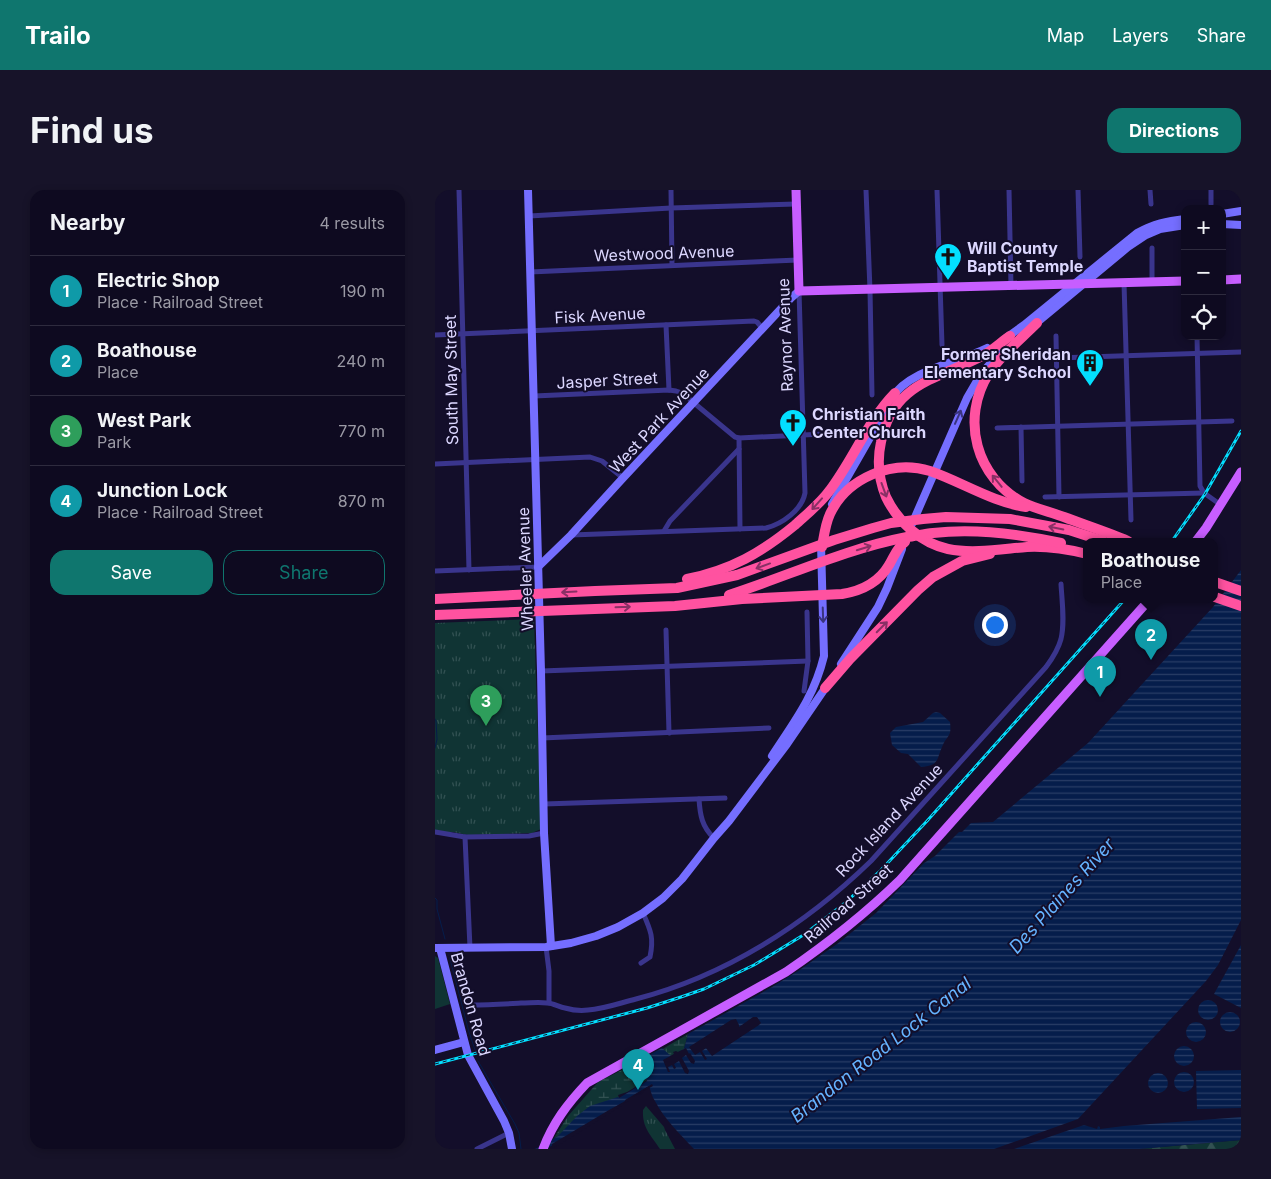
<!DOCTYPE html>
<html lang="en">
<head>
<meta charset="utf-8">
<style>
	:root { --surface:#0e0a20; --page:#171329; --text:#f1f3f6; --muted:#9b9aa5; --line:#2e2b3e; --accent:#0f766e }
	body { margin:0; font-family:Inter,sans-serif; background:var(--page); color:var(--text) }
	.controls { position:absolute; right:15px; top:15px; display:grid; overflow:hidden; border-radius:10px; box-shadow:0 2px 8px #0003 }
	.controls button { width:45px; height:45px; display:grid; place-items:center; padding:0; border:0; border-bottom:1px solid var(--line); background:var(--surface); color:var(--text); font:25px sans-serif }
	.you { position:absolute; left:559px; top:434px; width:18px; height:18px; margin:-12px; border:4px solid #fff; border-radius:50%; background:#1a73e8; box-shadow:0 0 0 8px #1a73e833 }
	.badge { display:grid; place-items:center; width:32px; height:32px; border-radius:50%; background:var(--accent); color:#fff; font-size:16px; font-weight:700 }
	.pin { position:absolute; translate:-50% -41px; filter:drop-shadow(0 1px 2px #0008) }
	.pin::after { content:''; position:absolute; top:26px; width:18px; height:15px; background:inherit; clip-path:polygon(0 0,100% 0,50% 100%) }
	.popup { position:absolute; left:648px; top:348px; width:135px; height:65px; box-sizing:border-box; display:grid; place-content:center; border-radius:10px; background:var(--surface); filter:drop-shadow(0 1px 4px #0005); font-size:16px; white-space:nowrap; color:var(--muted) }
	.popup b { font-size:19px; color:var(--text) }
	.popup::after { content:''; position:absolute; left:50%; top:100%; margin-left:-10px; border:10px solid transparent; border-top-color:var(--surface) }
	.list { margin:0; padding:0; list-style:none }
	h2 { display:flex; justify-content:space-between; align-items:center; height:65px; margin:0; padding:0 20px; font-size:21px }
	h2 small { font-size:16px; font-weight:400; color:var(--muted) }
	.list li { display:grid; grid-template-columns:32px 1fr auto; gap:15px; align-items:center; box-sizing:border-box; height:70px; padding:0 20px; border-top:1px solid var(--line) }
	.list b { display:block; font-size:19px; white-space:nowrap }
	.list p { margin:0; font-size:16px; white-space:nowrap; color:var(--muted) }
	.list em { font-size:16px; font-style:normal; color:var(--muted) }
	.actions { display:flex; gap:10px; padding:15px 20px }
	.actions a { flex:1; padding:11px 0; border:1px solid var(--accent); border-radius:15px; text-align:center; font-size:18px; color:var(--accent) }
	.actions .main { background:var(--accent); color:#fff }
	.icon { flex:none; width:28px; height:28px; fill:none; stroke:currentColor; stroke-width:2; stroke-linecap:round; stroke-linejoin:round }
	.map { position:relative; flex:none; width:806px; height:959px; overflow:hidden; border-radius:15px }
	header { display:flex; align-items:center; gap:30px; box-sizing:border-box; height:70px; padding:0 25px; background:var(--accent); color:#fff }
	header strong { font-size:24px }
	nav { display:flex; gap:28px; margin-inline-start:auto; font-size:18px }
	.intro { display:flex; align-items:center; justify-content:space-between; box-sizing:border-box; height:120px; padding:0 30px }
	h1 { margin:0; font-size:35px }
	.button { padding:12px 22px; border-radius:15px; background:var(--accent); color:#fff; font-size:18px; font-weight:700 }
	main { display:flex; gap:30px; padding:0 30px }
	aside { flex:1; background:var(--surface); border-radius:15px; box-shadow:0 2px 8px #0003 }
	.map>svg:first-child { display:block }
	.grass { fill:url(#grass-tufts) }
	.forest { fill:url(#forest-firs) }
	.wetland { fill:url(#wetland-marsh) }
	.pitch { fill:#103434 }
	.water { fill:url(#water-rules) }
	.pier { fill:#130e2a }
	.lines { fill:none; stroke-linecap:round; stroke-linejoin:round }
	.stream { stroke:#051d4b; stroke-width:1 }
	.street { stroke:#3a358d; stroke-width:5 }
	.secondary { stroke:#756eff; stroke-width:8 }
	.primary { stroke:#c75eff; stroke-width:9 }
	.highway { stroke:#ff52a0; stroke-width:10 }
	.rail-casing { stroke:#03dfff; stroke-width:3 }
	.rail { stroke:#130e2a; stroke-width:1; stroke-dasharray:4; stroke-linecap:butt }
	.oneway { stroke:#3a347f }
	.oneway2 { stroke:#893065 }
	.labels { text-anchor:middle; stroke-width:4; stroke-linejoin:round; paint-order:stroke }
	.poi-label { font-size:16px; font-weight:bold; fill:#dcd7ff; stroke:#130e2a; text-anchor:start }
	.street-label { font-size:16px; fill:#dcd7ff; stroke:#130e2a }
	.water-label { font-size:18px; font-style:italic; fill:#65b3ff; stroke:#130e2a }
</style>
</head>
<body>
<header>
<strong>Trailo</strong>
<nav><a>Map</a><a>Layers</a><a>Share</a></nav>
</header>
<div class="intro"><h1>Find us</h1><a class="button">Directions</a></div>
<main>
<aside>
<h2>Nearby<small>4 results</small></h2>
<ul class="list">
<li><span class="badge" style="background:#0f9aa8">1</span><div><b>Electric Shop</b><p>Place · Railroad Street</p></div><em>190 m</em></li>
<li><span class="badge" style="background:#0f9aa8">2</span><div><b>Boathouse</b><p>Place</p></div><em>240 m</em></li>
<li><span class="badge" style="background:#2e9e5b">3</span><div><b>West Park</b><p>Park</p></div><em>770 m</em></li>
<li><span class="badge" style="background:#0f9aa8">4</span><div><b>Junction Lock</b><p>Place · Railroad Street</p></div><em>870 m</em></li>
</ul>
<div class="actions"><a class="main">Save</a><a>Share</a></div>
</aside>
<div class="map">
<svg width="806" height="959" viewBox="0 0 806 959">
	<defs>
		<pattern id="grass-tufts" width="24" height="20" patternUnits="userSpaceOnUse" patternTransform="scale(1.25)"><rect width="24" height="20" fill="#103434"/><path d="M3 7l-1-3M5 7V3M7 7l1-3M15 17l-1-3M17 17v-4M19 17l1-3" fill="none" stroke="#325152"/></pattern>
		<pattern id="forest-firs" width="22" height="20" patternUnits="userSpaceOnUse" patternTransform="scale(1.25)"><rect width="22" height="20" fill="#103434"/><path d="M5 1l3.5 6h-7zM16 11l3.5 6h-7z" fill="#325152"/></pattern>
		<pattern id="wetland-marsh" width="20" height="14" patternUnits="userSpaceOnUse" patternTransform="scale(1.25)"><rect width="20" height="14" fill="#103434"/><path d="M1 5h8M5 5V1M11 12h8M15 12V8" fill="none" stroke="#325152"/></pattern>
		<pattern id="water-rules" width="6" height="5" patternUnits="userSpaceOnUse" patternTransform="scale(1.25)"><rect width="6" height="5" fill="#051d4b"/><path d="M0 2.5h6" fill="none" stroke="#293d66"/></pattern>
	</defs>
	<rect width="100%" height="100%" fill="#130e2a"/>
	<g class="grass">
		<path d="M 99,429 L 106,639 L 97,643 L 33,645 L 18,642 L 0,643 L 0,433 Z"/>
		<path d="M 211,916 L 229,937 L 230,940 L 240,959 L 225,959 C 216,945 207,938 208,920 Z"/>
	</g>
	<path class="forest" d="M 806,950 L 806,959 L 704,959 Z"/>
	<g class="wetland">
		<path d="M 253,844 L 249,859 L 228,870 L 224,861 Z"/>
		<path d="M 211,868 L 207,879 L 212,890 L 192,902 L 183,905 L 184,908 L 180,917 L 119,948 L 133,926 L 163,892 Z"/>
	</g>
	<path class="pitch" d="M 0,766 L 3,768 L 15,814 L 0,819 Z"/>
	<g class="water">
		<path d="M 806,380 L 806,730 L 783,775 L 771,791 L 643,929 L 559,959 L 259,959 C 245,944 230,930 220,911 C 217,907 216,901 214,896 L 119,955 L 109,959 L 100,959 L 123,946 L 142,926 L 155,916 L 183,907 L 184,908 L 212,891 L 203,871 L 227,858 L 236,866 L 249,859 L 253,844 L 337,797 L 363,781 L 402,754 L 441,723 L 489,673 L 500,666 L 524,642 L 527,642 L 536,633 L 558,632 L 653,553 L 778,417 Z"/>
		<path d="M 501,522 L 505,523 L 515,532 C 517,548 512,544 507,557 C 501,570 505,575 486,577 L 473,564 L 466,563 L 457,555 L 455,543 L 461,537 L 488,532 L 498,523 Z"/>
		<path d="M 806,755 L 806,818 L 779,804 Z"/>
		<circle cx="773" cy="820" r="10"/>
		<circle cx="795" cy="832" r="10"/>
		<circle cx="761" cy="842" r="10"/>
		<circle cx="749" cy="866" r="10"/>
		<path d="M 806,880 L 806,918 L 762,919 L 761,881 Z"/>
		<circle cx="749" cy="892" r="10"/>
		<circle cx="723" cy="893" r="10"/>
		<path d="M 806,927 L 806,950 L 704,959 L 579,959 L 649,935 L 662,939 L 663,936 L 665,937 L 665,939 L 689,936 Z"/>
	</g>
	<g class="pier">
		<path d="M 318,827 L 322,827 L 326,833 L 324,835 L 277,866 L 271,858 L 267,861 L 272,869 L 270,870 L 265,862 L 260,865 L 254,857 L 296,830 L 301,829 L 304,835 L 304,837 Z"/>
		<path d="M 251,858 L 254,864 L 255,863 L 260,871 L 259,874 L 256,873 L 251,865 L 244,870 L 247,868 L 254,881 L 253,884 L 250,883 L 244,871 L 239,874 L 241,878 L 239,879 L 237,875 L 233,877 L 235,882 L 233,882 L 228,870 L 239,864 L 238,862 L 241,861 L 243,862 Z"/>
		<path d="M 217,894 L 218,896 L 196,908 L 196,910 L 190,913 L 188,915 L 124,955 L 117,958 L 117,954 L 174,920 L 187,913 L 188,914 L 191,912 L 190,910 Z"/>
	</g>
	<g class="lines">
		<g class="stream">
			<path d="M 0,529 L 1,531 L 2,549 L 0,558"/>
			<path d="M 0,708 L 2,710 L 2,719 L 10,749"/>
			<path d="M 14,765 L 34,842 L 40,860"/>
			<path d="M 43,871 L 80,934 L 84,943 L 86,959"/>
		</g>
		<g class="street">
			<path d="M 24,0 L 34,380"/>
			<path d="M 236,0 L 237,75"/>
			<path d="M 431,0 L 435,100 L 437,205"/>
			<path d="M 502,0 L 507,155"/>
			<path d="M 574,0 L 576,96"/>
			<path d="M 643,0 L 645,67"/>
			<path d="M 715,0 L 716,14"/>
			<path d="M 776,0 L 776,14"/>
			<path d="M 94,26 L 236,18 L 361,14"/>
			<path d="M 717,58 L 717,92"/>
			<path d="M 95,82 L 363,70"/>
			<path d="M 689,93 L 696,330"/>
			<path d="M 231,135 L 234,200"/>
			<path d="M 0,145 L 319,131 L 322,132 L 328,139"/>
			<path d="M 621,146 L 624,307"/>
			<path d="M 762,146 L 765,296 L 769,303 L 786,315"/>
			<path d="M 590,165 L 621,164"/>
			<path d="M 621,168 L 806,162"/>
			<path d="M 99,206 L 234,200 L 241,201 L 247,203 L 300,247 L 304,248 L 409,243"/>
			<path d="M 586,237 L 587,291"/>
			<path d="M 562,238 L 797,231"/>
			<path d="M 304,248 L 305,339"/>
			<path d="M 0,274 L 155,267 L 167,271 L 188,288"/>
			<path d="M 610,307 L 769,303"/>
			<path d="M 229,341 L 235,331 L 304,259"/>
			<path d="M 136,345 L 331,338 C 347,334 367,320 370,303 L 364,101"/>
			<path d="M 0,381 L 103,377"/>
			<path d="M 231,440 L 234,543"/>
			<path d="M 106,481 L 373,471"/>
			<path d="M 369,501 L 373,471 L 372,422"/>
			<path d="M 107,548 L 334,538"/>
			<path d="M 264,609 C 265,625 267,637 279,648"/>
			<path d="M 109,614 L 290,608"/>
			<path d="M 0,642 L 30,647 L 94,646 L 109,643"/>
			<path d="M 30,647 L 35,758"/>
			<path d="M 111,757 L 114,781 L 114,812"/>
			<path d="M 206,773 L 215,767 C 219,748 216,741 208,723"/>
			<path d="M 37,815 C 53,815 69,814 86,813 C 95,813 104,812 112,813 C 118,813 124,817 130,818 C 137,820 145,821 153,820 C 169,819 185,813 201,809 C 290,786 370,735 436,671 L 611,477 C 617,469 623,460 626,449 C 630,432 627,412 626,394"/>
			<path d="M 42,959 L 74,943"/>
		</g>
		<g class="secondary">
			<path d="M 93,0 L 106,481 L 109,643 L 116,756"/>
			<path d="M 787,24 L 806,21"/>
			<path d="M 787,34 L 806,35"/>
			<path d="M 599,135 L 693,57 L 711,45 L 725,39 L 750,35"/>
			<path d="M 571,148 L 589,135 L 702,43 C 719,34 731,31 750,29"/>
			<path d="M 457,208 C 472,181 526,171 552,158"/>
			<path d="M 397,314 L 452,218"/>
			<path d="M 477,334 L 532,208 L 546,184 L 565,163"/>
			<path d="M 103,377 L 136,345 L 188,288 L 356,108 L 364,101"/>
			<path d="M 406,474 L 443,417 L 452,398 L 467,359"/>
			<path d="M 337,566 C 359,532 379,507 389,466 L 386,354"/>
			<path d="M 0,758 L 111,757 L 136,753 L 161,746 L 183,737 L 208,723 L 228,708 L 247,689 L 279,648 L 294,631 L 352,554 L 393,494"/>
			<path d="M 5,758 L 33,865 L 69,931 L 74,943 L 77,959"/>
			<path d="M 0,860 L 29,852"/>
		</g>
		<g class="primary">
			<path d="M 361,0 L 364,101 L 750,91"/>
			<path d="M 787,90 L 806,89"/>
			<path d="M 761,351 L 771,338 L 806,282"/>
			<path d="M 108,959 C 118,933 132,914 152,893 L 351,782 C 392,754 429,725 465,690 L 715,409"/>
		</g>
		<g class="highway">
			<path d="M 602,133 C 586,149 567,164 554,183 C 525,229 541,288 589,313 C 601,319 616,322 629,327 C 650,335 672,342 693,351"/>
			<path d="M 575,146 C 566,152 557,161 547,166 C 503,189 457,193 446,252 C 442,270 444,290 451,307 C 463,332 486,353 513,359 C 538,364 567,359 592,357 C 613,356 632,359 652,364"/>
			<path d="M 387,357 C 389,346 390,335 395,324 C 412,288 457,269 495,281 C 527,292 557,312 591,317"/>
			<path d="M 252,389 C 296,380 326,363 360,335 C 372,324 385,314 395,300 C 419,268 432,232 460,203"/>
			<path d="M 780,392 L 806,401"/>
			<path d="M 294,405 C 353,386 410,359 472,347 C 480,346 489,344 498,343 C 541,338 585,344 626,353"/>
			<path d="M 780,407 L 806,416"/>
			<path d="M 0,409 L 160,401 L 242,398 L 302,385 L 399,350 L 438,338 L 456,333 L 488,329 L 511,327 L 575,329 L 634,340 L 668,351"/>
			<path d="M 0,425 L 240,416 L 307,409 L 407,404 C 426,401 444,392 454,375 C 459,367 462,357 470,352"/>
			<path d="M 390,498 L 415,469 L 483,400 L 498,387 L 527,371 L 555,364"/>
		</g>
		<defs>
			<g id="rail">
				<path d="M 737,351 L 770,304 L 806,241"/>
				<path d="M 0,874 L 212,818 L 246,807 L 269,799 L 319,775 L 370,744 L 410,713 L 446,680 L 492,631 L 690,409"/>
			</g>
		</defs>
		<use href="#rail" class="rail-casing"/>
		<use href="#rail" class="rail"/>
	</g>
	<defs><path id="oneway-shaft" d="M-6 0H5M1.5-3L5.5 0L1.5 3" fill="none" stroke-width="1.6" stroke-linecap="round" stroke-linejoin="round" transform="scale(1.25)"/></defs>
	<g class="oneway">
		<use href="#oneway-shaft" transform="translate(523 227) rotate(-66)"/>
		<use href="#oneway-shaft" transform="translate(388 425) rotate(88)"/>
	</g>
	<g class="oneway2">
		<use href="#oneway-shaft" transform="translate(562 291) rotate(-129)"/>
		<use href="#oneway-shaft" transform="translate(449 300) rotate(70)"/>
		<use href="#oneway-shaft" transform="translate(382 314) rotate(132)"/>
		<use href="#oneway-shaft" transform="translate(621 338) rotate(-168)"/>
		<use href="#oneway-shaft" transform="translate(429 358) rotate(-17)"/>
		<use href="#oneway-shaft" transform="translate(328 376) rotate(160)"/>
		<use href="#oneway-shaft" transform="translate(134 402) rotate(177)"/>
		<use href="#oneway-shaft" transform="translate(188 417) rotate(-2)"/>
		<use href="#oneway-shaft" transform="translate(447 437) rotate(-45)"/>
	</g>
	<defs>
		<symbol id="church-pin" viewBox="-11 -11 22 30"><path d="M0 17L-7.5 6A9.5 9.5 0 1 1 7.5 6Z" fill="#03dfff" stroke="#130e2a"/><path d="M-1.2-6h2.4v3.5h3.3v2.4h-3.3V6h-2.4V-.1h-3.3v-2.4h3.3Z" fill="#111"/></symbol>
		<symbol id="building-pin" viewBox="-11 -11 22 30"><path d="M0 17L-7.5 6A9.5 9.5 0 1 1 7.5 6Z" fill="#03dfff" stroke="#130e2a"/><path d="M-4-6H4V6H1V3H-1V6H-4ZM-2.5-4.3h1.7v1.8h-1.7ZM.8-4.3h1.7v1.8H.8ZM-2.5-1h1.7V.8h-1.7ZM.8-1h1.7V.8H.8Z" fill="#111"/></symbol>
	</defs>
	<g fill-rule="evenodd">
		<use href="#church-pin" x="497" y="51" width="32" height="43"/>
		<use href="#building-pin" x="639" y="157" width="32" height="43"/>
		<use href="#church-pin" x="342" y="217" width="32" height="43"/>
	</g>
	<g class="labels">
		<g class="poi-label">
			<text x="532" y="64">Will County<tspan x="532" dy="18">Baptist Temple</tspan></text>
			<text x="636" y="170" text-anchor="end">Former Sheridan<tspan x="636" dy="18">Elementary School</tspan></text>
			<text x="377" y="230">Christian Faith<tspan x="377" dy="18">Center Church</tspan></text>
		</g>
		<g class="street-label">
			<text transform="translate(229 63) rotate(-2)" y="6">Westwood Avenue</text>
			<text transform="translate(165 125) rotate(-3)" y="6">Fisk Avenue</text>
			<text transform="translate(350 145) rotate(-92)" y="6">Raynor Avenue</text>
			<text transform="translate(16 190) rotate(-91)" y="6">South May Street</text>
			<text transform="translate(172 190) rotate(-3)" y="6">Jasper Street</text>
			<text transform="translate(224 230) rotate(-47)" y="6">West Park Avenue</text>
			<text transform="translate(90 379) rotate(-92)" y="6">Wheeler Avenue</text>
			<text transform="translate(454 630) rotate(-47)" y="6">Rock Island Avenue</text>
			<text transform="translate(413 713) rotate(-41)" y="6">Railroad Street</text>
			<text transform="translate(36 814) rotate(74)" y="6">Brandon Road</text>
		</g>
		<g class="water-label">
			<text transform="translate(627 706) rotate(-48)" y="6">Des Plaines River</text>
			<text transform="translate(446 860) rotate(-38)" y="6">Brandon Road Lock Canal</text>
		</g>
	</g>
</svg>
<div class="controls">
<button>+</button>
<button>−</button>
<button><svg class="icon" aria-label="locate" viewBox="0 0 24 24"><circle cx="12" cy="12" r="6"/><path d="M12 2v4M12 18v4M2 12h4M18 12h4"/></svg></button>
</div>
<div class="you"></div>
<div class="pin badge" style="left:665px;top:507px;background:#0f9aa8">1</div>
<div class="pin badge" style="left:716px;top:470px;background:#0f9aa8">2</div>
<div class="popup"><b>Boathouse</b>Place</div>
<div class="pin badge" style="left:51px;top:536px;background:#2e9e5b">3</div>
<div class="pin badge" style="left:203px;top:900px;background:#0f9aa8">4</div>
</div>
</main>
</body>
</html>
